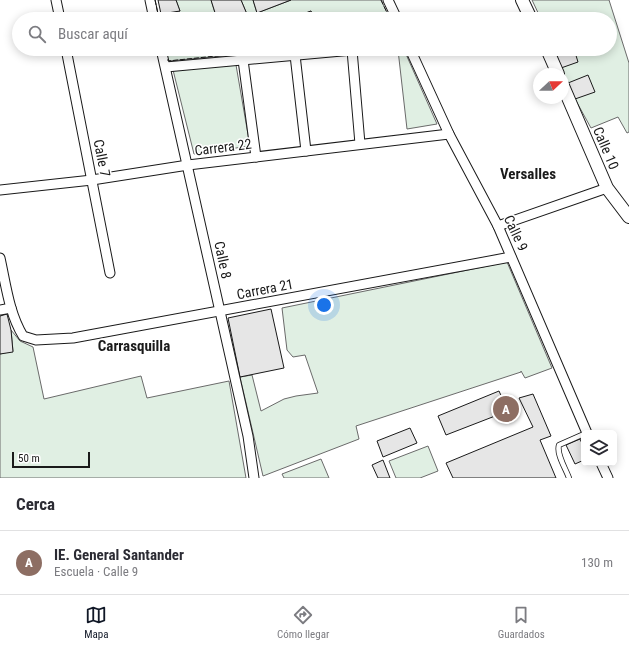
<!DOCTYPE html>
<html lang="es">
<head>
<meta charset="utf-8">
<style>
	:root { --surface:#fff; --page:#f7f7f7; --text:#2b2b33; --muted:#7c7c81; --line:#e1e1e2; --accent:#111827 }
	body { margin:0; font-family:"Roboto Condensed",sans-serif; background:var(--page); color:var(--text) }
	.controls { position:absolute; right:12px; bottom:12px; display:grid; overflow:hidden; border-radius:6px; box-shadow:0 2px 10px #0003 }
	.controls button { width:36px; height:36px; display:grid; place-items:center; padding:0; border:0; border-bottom:1px solid var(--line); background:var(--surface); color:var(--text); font:20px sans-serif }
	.compass { position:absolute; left:533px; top:68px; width:36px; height:36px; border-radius:50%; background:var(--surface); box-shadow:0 2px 10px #0003; rotate:68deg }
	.scale { position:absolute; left:12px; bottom:10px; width:78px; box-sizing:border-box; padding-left:4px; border:2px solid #1a1a1a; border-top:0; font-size:11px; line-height:14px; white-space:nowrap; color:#1a1a1a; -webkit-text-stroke:3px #fff; paint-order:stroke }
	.you { position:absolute; left:324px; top:305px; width:14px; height:14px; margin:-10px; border:3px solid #fff; border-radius:50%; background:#1a73e8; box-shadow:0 0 0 6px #1a73e833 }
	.badge { display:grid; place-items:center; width:26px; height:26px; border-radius:50%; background:var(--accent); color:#fff; font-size:13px; font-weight:700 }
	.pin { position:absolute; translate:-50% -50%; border:2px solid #fff; box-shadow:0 1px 4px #0006 }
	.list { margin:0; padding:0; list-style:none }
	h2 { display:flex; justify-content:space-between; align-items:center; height:52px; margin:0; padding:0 16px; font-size:17px }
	h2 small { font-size:13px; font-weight:400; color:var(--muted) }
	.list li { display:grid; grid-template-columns:26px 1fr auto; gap:12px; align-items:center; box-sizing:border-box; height:64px; padding:0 16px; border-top:1px solid var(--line) }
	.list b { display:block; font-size:15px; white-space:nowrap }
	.list p { margin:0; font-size:13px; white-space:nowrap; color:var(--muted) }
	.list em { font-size:13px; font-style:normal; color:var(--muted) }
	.icon { flex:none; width:22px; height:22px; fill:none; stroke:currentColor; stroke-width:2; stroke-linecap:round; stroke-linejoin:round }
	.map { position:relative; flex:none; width:629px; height:478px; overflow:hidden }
	.search { position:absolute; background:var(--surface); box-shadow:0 2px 10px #0003; left:12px; right:12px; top:12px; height:44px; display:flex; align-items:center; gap:10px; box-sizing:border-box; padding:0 14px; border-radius:22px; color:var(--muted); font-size:15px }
	.sheet { height:116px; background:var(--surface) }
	nav { display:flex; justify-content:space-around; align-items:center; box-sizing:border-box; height:56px; border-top:1px solid var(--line); background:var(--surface); font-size:11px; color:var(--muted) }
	nav a { display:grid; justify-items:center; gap:2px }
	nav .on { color:var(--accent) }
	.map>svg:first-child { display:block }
	.green { fill:#e0efe3; stroke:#6a6a6a }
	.building { fill:#e6e6e6; stroke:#1a1a1a }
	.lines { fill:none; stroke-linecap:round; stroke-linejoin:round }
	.service-casing { stroke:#1a1a1a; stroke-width:6 }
	.minor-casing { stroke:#1a1a1a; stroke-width:11 }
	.tertiary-casing { stroke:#1a1a1a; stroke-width:14 }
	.service { stroke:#fff; stroke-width:4.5 }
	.minor { stroke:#fff; stroke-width:9 }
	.tertiary { stroke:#fff; stroke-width:12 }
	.fence { stroke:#1a1a1a; stroke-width:1; stroke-dasharray:5 2; stroke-linecap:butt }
	.labels { text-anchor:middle; stroke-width:3; stroke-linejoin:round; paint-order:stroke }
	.street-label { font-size:14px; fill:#1a1a1a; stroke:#fff }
	.neighbourhood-label { font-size:15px; font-weight:bold; fill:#1a1a1a; stroke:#fff }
</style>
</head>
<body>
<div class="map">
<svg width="629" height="478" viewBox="0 0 629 478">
	<rect width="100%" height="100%" fill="#fff"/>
	<g class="green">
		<path d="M 176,0 L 211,0 L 217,19 L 162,19 L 161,14 L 180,11 Z"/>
		<path d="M 241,0 L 253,0 L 257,13 L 291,0 L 381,0 L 390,19 L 314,19 L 311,11 L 290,19 L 249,19 Z"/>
		<path d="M 532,0 L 609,0 L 629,63 L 629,132 L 627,133 L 618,117 L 591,128 L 575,99 L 553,49 L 610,49 L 610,19 L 541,19 Z"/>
		<path d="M 166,49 L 229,49 L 234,55 L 168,61 Z"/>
		<path d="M 398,50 L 405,52 L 437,124 L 407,129 Z"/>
		<path d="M 236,65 L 250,146 L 194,154 L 173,70 Z"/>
		<path d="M 507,262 L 552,368 L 525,378 L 521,371 L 521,372 L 356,426 L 359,439 L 263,476 L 240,377 L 252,375 L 261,411 L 284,399 L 296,396 L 318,393 L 305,355 L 293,357 L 287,350 L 282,308 Z"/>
		<path d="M 11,330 L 20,341 L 33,347 L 44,399 L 141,376 L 147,398 L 229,381 L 246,478 L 0,478 L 0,354 L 13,351 Z"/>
		<path d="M 428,446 L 438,471 L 420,478 L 396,478 L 389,461 Z"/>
		<path d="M 321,459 L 329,478 L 284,478 L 282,474 Z"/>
	</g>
	<g class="building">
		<path d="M 158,0 L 176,0 L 180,11 L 161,14 Z"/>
		<path d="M 211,0 L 241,0 L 249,19 L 217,19 Z"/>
		<path d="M 253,0 L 291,0 L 257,13 Z"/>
		<path d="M 311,11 L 314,19 L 290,19 Z"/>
		<path d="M 229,49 L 260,49 L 234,55 Z"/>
		<path d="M 554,49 L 574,49 L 578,62 L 561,68 Z"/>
		<path d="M 588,75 L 595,92 L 575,99 L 568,83 Z"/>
		<path d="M 271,309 L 284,368 L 240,377 L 228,318 Z"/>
		<path d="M 7,314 L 11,330 L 13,352 L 0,354 L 0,316 Z"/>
		<path d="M 499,391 L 508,411 L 446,435 L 438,416 Z"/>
		<path d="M 533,394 L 551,436 L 540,440 L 556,478 L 453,478 L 446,463 L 533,427 L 519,398 Z"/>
		<path d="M 410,428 L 417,443 L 383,457 L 377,441 Z"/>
		<path d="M 580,439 L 584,448 L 584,460 L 575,464 L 566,445 Z"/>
		<path d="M 383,460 L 390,478 L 378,478 L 372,465 Z"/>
	</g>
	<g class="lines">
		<defs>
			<path id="service" d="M 569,478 C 566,469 556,454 559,445 L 584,434"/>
			<g id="minor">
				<path d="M 56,0 L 60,19"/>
				<path d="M 150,0 L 154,19"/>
				<path d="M 388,0 L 397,19"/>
				<path d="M 66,49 L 110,273"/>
				<path d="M 161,49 L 248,436 L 254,478"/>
				<path d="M 410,49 L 449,134 L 498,226 L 587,433"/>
				<path d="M 352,50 L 360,144"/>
				<path d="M 295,55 L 306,151"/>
				<path d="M 243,60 L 256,157"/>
				<path d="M 166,67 L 364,49"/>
				<path d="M 0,190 L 92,180 L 188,165 L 449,134"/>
				<path d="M 498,226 L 607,188"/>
				<path d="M 0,258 C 6,285 9,313 23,336 L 36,340 L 73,338 L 511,257"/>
				<path d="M 0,310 L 11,308"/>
				<path d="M 601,463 L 608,478"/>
			</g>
			<g id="tertiary">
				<path d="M 522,0 L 531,19"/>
				<path d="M 547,49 L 558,74"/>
				<path d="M 563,86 L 607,188 L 629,217"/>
			</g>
		</defs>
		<use href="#service" class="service-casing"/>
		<use href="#minor" class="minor-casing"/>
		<use href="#tertiary" class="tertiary-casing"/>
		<use href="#service" class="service"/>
		<use href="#minor" class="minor"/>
		<use href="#tertiary" class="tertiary"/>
		<g class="fence">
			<path d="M 155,0 L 159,19"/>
			<path d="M 381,0 L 390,19"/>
			<path d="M 249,52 L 280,49"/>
			<path d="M 168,59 L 168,61 L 235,54"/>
		</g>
	</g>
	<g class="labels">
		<g class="street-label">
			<text transform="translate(223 147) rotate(-7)" y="5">Carrera 22</text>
			<text transform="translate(606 148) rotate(67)" y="5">Calle 10</text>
			<text transform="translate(102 158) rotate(79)" y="5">Calle 7</text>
			<text transform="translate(516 233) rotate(65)" y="5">Calle 9</text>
			<text transform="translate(223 260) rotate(78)" y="5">Calle 8</text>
			<text transform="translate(265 289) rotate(-11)" y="5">Carrera 21</text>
		</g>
		<g class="neighbourhood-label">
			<text x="528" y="179">Versalles</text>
			<text x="134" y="351">Carrasquilla</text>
		</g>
	</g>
</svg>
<div class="controls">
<button><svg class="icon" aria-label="layers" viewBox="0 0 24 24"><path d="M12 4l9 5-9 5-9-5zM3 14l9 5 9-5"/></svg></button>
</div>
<svg class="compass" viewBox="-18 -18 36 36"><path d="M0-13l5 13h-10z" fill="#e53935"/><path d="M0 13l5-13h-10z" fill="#7c7c81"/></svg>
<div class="scale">50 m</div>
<div class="you"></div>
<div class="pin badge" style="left:506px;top:409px;background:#8d6e63">A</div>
<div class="search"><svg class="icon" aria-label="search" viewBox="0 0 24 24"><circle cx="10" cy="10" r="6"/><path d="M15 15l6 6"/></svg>Buscar aquí</div>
</div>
<section class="sheet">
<h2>Cerca<small></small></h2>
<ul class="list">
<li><span class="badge" style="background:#8d6e63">A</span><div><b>IE. General Santander</b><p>Escuela · Calle 9</p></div><em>130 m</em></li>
</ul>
</section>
<nav>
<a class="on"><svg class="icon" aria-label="map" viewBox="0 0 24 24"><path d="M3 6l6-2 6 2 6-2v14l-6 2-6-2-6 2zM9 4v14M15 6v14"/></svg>Mapa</a>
<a><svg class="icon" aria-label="directions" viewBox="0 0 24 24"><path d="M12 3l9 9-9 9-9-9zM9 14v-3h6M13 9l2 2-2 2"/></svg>Cómo llegar</a>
<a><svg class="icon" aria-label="saved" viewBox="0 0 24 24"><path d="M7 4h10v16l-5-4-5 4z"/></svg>Guardados</a>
</nav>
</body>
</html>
